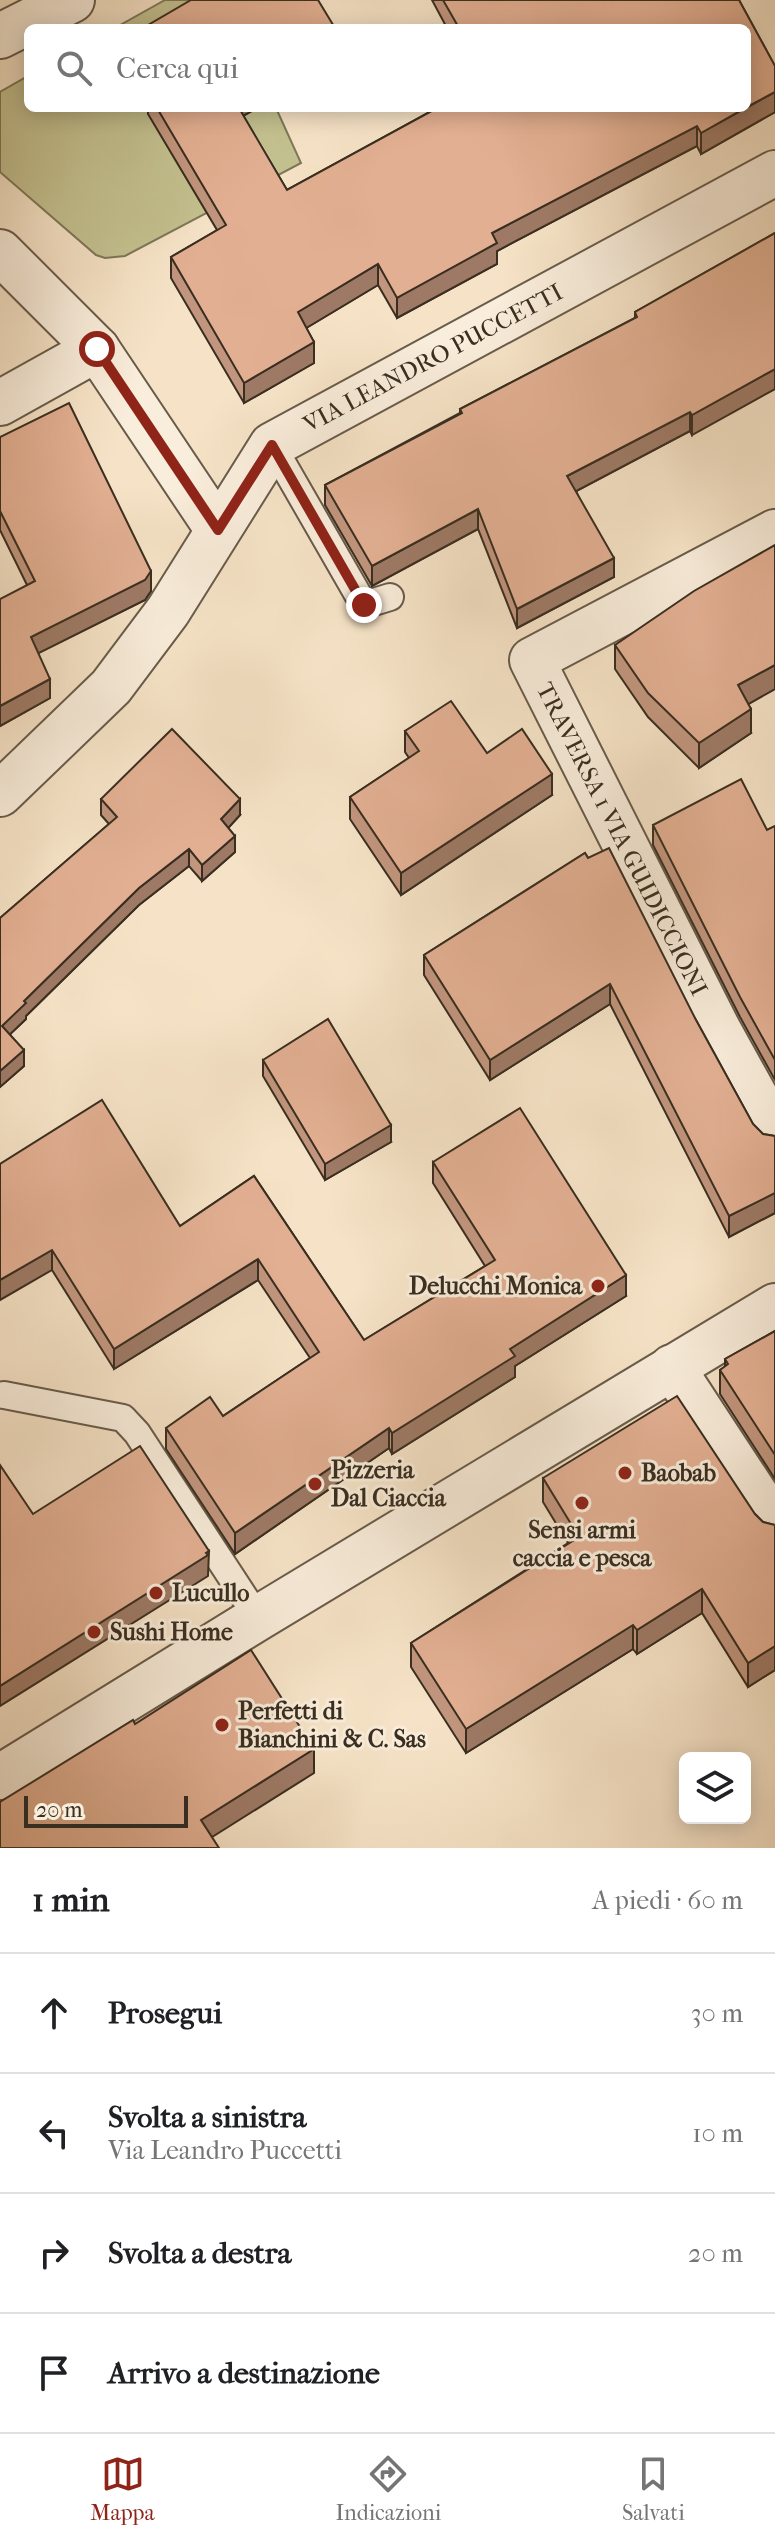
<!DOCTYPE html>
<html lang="it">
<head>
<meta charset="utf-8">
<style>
	:root { --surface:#fff; --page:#f6f6f6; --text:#202124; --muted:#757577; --line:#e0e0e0; --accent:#8f2418 }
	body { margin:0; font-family:"IM FELL French Canon",serif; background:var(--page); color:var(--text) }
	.controls { position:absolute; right:24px; bottom:24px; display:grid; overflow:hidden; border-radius:12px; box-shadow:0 4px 20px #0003 }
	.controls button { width:72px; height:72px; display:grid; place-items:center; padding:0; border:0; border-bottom:2px solid var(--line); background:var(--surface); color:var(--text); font:40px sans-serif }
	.scale { position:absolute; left:24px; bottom:20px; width:164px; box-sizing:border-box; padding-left:8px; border:4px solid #392e20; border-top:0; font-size:22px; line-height:28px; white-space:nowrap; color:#392e20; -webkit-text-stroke:6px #f9eddb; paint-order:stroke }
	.stop { position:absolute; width:24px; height:24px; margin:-18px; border:6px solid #8f2418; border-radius:50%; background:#fff }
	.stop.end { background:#8f2418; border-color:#fff; box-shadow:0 2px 8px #0008 }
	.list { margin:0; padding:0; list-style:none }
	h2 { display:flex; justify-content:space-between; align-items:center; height:104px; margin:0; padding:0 32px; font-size:34px }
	h2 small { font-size:26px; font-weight:400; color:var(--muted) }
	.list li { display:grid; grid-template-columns:52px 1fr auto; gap:24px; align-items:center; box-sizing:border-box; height:120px; padding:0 32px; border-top:2px solid var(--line) }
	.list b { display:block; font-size:30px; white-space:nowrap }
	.list p { margin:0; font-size:26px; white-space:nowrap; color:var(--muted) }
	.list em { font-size:26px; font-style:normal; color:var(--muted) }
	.icon { flex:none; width:44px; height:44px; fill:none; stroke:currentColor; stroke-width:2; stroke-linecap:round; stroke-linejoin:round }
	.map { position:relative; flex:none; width:775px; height:1848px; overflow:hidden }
	.search { position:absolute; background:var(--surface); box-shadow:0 4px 20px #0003; left:24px; right:24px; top:24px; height:88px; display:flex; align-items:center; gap:20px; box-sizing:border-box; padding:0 28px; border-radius:12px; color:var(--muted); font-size:30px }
	.sheet { height:584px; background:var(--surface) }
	nav { display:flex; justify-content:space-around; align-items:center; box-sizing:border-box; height:112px; border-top:2px solid var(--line); background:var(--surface); font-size:22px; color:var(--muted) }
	nav a { display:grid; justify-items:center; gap:4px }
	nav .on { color:var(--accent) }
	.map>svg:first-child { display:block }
	.green { fill:#c4c190; stroke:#7e7858; stroke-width:2 }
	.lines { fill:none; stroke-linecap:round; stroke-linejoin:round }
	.lane-casing { stroke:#685b4a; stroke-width:30 }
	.street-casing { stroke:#685b4a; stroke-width:48 }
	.lane { stroke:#f9eddb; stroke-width:26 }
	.street { stroke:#f9eddb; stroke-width:44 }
	.wall { fill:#c2967e; stroke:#392e20; stroke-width:2 }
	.shaded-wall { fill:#9e7a66; stroke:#392e20; stroke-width:2 }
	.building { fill:#e2af92; stroke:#392e20; stroke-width:2 }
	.route { stroke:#8f2418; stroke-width:10 }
	.poi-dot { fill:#8f2418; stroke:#f9eddb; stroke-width:3 }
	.labels { text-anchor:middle; stroke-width:6; stroke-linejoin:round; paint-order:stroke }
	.street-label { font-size:24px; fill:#392e20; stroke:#f9eddb }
	.poi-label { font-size:24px; font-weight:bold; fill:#392e20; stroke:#f9eddb; text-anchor:start }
</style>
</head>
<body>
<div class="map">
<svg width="775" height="1848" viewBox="0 0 775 1848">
	<rect width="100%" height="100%" fill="#f6e3c7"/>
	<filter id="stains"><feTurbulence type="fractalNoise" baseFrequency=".0025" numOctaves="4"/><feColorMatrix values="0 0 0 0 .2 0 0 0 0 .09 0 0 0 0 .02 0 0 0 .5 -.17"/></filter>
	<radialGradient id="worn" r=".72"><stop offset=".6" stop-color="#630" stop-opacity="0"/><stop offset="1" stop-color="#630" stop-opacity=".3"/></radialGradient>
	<g class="green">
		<path d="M 165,0 L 226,0 L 178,28 L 115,28 Z"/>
		<path d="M 28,76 L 28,108 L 158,108 L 149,114 L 199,199 L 226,108 L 276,108 L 301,163 L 125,256 L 105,258 L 96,255 L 0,172 L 0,92 Z"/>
	</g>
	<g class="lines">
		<defs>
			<g id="lane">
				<path d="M 272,445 L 364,605 L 390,597"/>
				<path d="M 4,1395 L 123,1418 L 137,1433 L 258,1618"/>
			</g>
			<g id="street">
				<path d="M 0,36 L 72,0"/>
				<path d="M 0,252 L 97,349 L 218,530"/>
				<path d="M 0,403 L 97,349"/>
				<path d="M 775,532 L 532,660 L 718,1029 L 775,1132"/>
				<path d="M 0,794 L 111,687 L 168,611 L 272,445 L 775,173"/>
				<path d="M 672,1367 L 775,1524"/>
				<path d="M 0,1777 L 258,1618 L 775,1306"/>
			</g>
		</defs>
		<use href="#lane" class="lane-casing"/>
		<use href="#street" class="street-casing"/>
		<use href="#lane" class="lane"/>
		<use href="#street" class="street"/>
	</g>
	<g class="wall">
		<path d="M 432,0 L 739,0 L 775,66 L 775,112 L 701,154 L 697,146 L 497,251 L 497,264 L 397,318 L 378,285 L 306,328 L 314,342 L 314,363 L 244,403 L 171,278 L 171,257 L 217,230 L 148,114 L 148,108 L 257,108 L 243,116 L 287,190 L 437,108 L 747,108 L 747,28 L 447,28 Z"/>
		<path d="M 775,233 L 692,435 L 690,431 L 576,491 L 614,577 L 517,628 L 478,529 L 372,586 L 325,505 L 325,485 L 460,413 L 460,409 L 635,318 L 635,312 Z"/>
		<path d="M 0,437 L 151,591 L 145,600 L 38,653 L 50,698 L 0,726 L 27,585 L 0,530 Z"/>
		<path d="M 615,645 L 751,733 L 699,768 L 648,717 L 615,669 Z"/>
		<path d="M 405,731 L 487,753 L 552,795 L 401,895 L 350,819 L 350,797 L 409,758 L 405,752 Z"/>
		<path d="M 101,799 L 240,815 L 228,828 L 235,852 L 202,881 L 189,866 L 139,905 L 26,1016 L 26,1019 L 10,1034 L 24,1066 L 0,1087 L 0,918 L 109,824 L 101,815 Z"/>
		<path d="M 653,825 L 767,830 L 775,826 L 775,1080 L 740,1017 L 653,845 Z"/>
		<path d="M 585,853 L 696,1020 L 753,1124 L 763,1134 L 775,1136 L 775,1213 L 729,1237 L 610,1004 L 490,1080 L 424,975 L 424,955 Z"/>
		<path d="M 263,1060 L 391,1142 L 325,1180 L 263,1076 Z"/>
		<path d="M 433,1162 L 626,1296 L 515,1366 L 515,1377 L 392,1454 L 389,1448 L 235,1554 L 166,1449 L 166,1428 L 223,1416 L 310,1358 L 258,1280 L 114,1369 L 52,1270 L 0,1164 L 180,1226 L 254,1176 L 364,1340 L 485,1266 L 433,1183 Z"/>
		<path d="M 775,1331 L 775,1479 L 720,1394 L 720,1370 L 725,1367 L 725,1359 Z"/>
		<path d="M 543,1478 L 755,1514 L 763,1522 L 775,1525 L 775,1670 L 748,1687 L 702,1613 L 637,1654 L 633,1649 L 466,1753 L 411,1667 L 411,1643 L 568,1543 L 543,1502 Z"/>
	</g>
	<g class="shaded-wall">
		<path d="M 775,92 L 775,112 L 701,154 L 701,133 Z"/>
		<path d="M 234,108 L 257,108 L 234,121 Z"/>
		<path d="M 697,126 L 697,146 L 497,251 L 497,264 L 397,318 L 397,298 L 492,233 Z"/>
		<path d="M 378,264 L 378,285 L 298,333 L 298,312 Z"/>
		<path d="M 314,342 L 314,363 L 244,403 L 244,383 Z"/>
		<path d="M 775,369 L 775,389 L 692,435 L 692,415 Z"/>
		<path d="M 690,412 L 690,431 L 567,496 L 567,476 Z"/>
		<path d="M 478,509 L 478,529 L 372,586 L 372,566 Z"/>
		<path d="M 614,558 L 614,577 L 517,628 L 517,609 Z"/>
		<path d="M 151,571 L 151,591 L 145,600 L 31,657 L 31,637 Z"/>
		<path d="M 775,665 L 775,689 L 738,710 L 738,685 Z"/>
		<path d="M 50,679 L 50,698 L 0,726 L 0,706 Z"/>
		<path d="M 751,709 L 751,733 L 699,768 L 699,743 Z"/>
		<path d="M 552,774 L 552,795 L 401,895 L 401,873 Z"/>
		<path d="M 240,799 L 240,815 L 221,836 L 221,819 Z"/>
		<path d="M 235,836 L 235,852 L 202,881 L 202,865 Z"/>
		<path d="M 189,849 L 189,866 L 139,905 L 26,1016 L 26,1019 L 2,1042 L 2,1026 L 24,1001 L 139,888 Z"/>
		<path d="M 610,984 L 610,1004 L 490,1080 L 490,1060 Z"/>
		<path d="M 24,1050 L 24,1066 L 0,1087 L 0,1071 Z"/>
		<path d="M 391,1125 L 391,1142 L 325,1180 L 325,1164 Z"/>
		<path d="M 775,1193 L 775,1213 L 729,1237 L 729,1216 Z"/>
		<path d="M 52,1250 L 52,1270 L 0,1300 L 0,1280 Z"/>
		<path d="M 258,1259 L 258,1280 L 114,1369 L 114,1349 Z"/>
		<path d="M 626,1275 L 626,1296 L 515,1366 L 515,1377 L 392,1454 L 392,1433 L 510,1349 Z"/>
		<path d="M 389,1428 L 389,1448 L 235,1554 L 235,1533 Z"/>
		<path d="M 209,1551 L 208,1576 L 0,1706 L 0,1686 Z"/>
		<path d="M 702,1589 L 702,1613 L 637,1654 L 637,1630 Z"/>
		<path d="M 633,1625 L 633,1649 L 466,1753 L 466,1729 Z"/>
		<path d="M 775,1646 L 775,1670 L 748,1687 L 748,1663 Z"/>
		<path d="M 314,1749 L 314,1773 L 201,1844 L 201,1820 Z"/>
	</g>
	<g class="building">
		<path d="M 191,0 L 318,0 L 335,28 L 143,28 Z"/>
		<path d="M 443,0 L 739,0 L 775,66 L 775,92 L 747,107 L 747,28 L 459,28 Z"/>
		<path d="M 157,108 L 239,108 L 287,190 L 437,108 L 745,108 L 701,133 L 697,126 L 492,233 L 497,243 L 397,298 L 378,264 L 298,312 L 314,342 L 244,383 L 171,257 L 226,225 Z"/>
		<path d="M 775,233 L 775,369 L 692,415 L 690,412 L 567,476 L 614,558 L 517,609 L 478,509 L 372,566 L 325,485 L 462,413 L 460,409 L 637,317 L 635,312 Z"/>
		<path d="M 69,403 L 151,571 L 145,580 L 31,637 L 50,679 L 0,706 L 0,599 L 35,581 L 0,511 L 0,437 Z"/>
		<path d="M 775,545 L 775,665 L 738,685 L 751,709 L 699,743 L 648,693 L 615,645 L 694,591 Z"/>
		<path d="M 451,701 L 487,753 L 522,729 L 552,774 L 401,873 L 350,797 L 419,751 L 405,731 Z"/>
		<path d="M 172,729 L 240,799 L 221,819 L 235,836 L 202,865 L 189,849 L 139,888 L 24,1001 L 26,1003 L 2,1026 L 24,1050 L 0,1071 L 0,918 L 117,817 L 101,799 Z"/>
		<path d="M 741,779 L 767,830 L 775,826 L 775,1060 L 740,997 L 653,825 Z"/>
		<path d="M 609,848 L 696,1020 L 753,1124 L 763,1134 L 775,1136 L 775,1193 L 729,1216 L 610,984 L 490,1060 L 424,955 L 585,853 L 588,858 Z"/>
		<path d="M 328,1019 L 391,1125 L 325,1164 L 263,1060 Z"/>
		<path d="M 102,1100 L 180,1226 L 254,1176 L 364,1340 L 495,1260 L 433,1162 L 520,1108 L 626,1275 L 510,1349 L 515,1356 L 392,1433 L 389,1428 L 235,1533 L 166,1428 L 210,1397 L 223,1416 L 319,1352 L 258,1259 L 114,1349 L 52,1250 L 0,1280 L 0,1164 Z"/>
		<path d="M 775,1331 L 775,1455 L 720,1370 L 728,1364 L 725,1359 Z"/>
		<path d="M 677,1396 L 755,1514 L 763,1522 L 775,1525 L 775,1646 L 748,1663 L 702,1589 L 637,1630 L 633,1625 L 466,1729 L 411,1643 L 579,1537 L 543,1478 Z"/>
		<path d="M 140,1446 L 209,1551 L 206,1553 L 208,1555 L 0,1686 L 0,1465 L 33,1514 Z"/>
		<path d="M 251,1650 L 314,1749 L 201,1820 L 219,1848 L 0,1848 L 0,1802 L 133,1720 L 135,1724 Z"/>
	</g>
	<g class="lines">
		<path class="route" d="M 97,349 L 218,530 L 272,445 L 364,605"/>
	</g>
	<g class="poi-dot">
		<circle cx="598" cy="1286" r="8"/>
		<circle cx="625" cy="1473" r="8"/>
		<circle cx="315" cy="1484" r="8"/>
		<circle cx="582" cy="1503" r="8"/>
		<circle cx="156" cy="1593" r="8"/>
		<circle cx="94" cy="1632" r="8"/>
		<circle cx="222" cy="1725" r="8"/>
	</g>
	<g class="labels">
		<g class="street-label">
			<text transform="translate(433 358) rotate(-28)" y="8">VIA LEANDRO PUCCETTI</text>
			<text transform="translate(622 839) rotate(63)" y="8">TRAVERSA 1 VIA GUIDICCIONI</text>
		</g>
		<g class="poi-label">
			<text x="582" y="1294" text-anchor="end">Delucchi Monica</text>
			<text x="331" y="1478">Pizzeria<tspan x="331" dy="28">Dal Ciaccia</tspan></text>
			<text x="641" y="1481">Baobab</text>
			<text x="582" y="1538" text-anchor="middle">Sensi armi<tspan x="582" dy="28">caccia e pesca</tspan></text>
			<text x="172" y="1601">Lucullo</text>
			<text x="110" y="1640">Sushi Home</text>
			<text x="238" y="1719">Perfetti di<tspan x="238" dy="28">Bianchini &amp; C. Sas</tspan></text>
		</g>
	</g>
	<rect width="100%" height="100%" filter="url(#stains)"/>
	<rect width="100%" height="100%" fill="url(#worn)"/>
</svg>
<div class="controls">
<button><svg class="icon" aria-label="layers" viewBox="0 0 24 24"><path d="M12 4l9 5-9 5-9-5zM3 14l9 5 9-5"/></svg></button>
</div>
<div class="scale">20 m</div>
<div class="stop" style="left:97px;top:349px"></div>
<div class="stop end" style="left:364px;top:605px"></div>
<div class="search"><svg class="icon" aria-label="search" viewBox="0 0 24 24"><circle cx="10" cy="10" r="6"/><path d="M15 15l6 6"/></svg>Cerca qui</div>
</div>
<section class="sheet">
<h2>1 min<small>A piedi · 60 m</small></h2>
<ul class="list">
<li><svg class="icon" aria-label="ahead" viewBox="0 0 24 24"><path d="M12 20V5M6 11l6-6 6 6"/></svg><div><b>Prosegui</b></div><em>30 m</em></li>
<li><svg class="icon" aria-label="left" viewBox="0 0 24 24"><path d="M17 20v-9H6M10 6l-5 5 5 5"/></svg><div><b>Svolta a sinistra</b><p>Via Leandro Puccetti</p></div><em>10 m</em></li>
<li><svg class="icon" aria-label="right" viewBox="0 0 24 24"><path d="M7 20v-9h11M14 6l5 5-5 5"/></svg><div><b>Svolta a destra</b></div><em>20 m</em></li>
<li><svg class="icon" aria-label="arrive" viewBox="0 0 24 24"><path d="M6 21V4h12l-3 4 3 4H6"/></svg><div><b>Arrivo a destinazione</b></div></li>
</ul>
</section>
<nav>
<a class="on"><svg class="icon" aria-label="map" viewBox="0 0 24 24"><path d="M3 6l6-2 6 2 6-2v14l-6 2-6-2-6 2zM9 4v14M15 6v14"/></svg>Mappa</a>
<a><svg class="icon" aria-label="directions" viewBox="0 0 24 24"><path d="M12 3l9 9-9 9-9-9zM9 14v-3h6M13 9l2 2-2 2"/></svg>Indicazioni</a>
<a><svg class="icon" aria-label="saved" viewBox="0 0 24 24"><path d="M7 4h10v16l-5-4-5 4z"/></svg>Salvati</a>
</nav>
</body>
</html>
